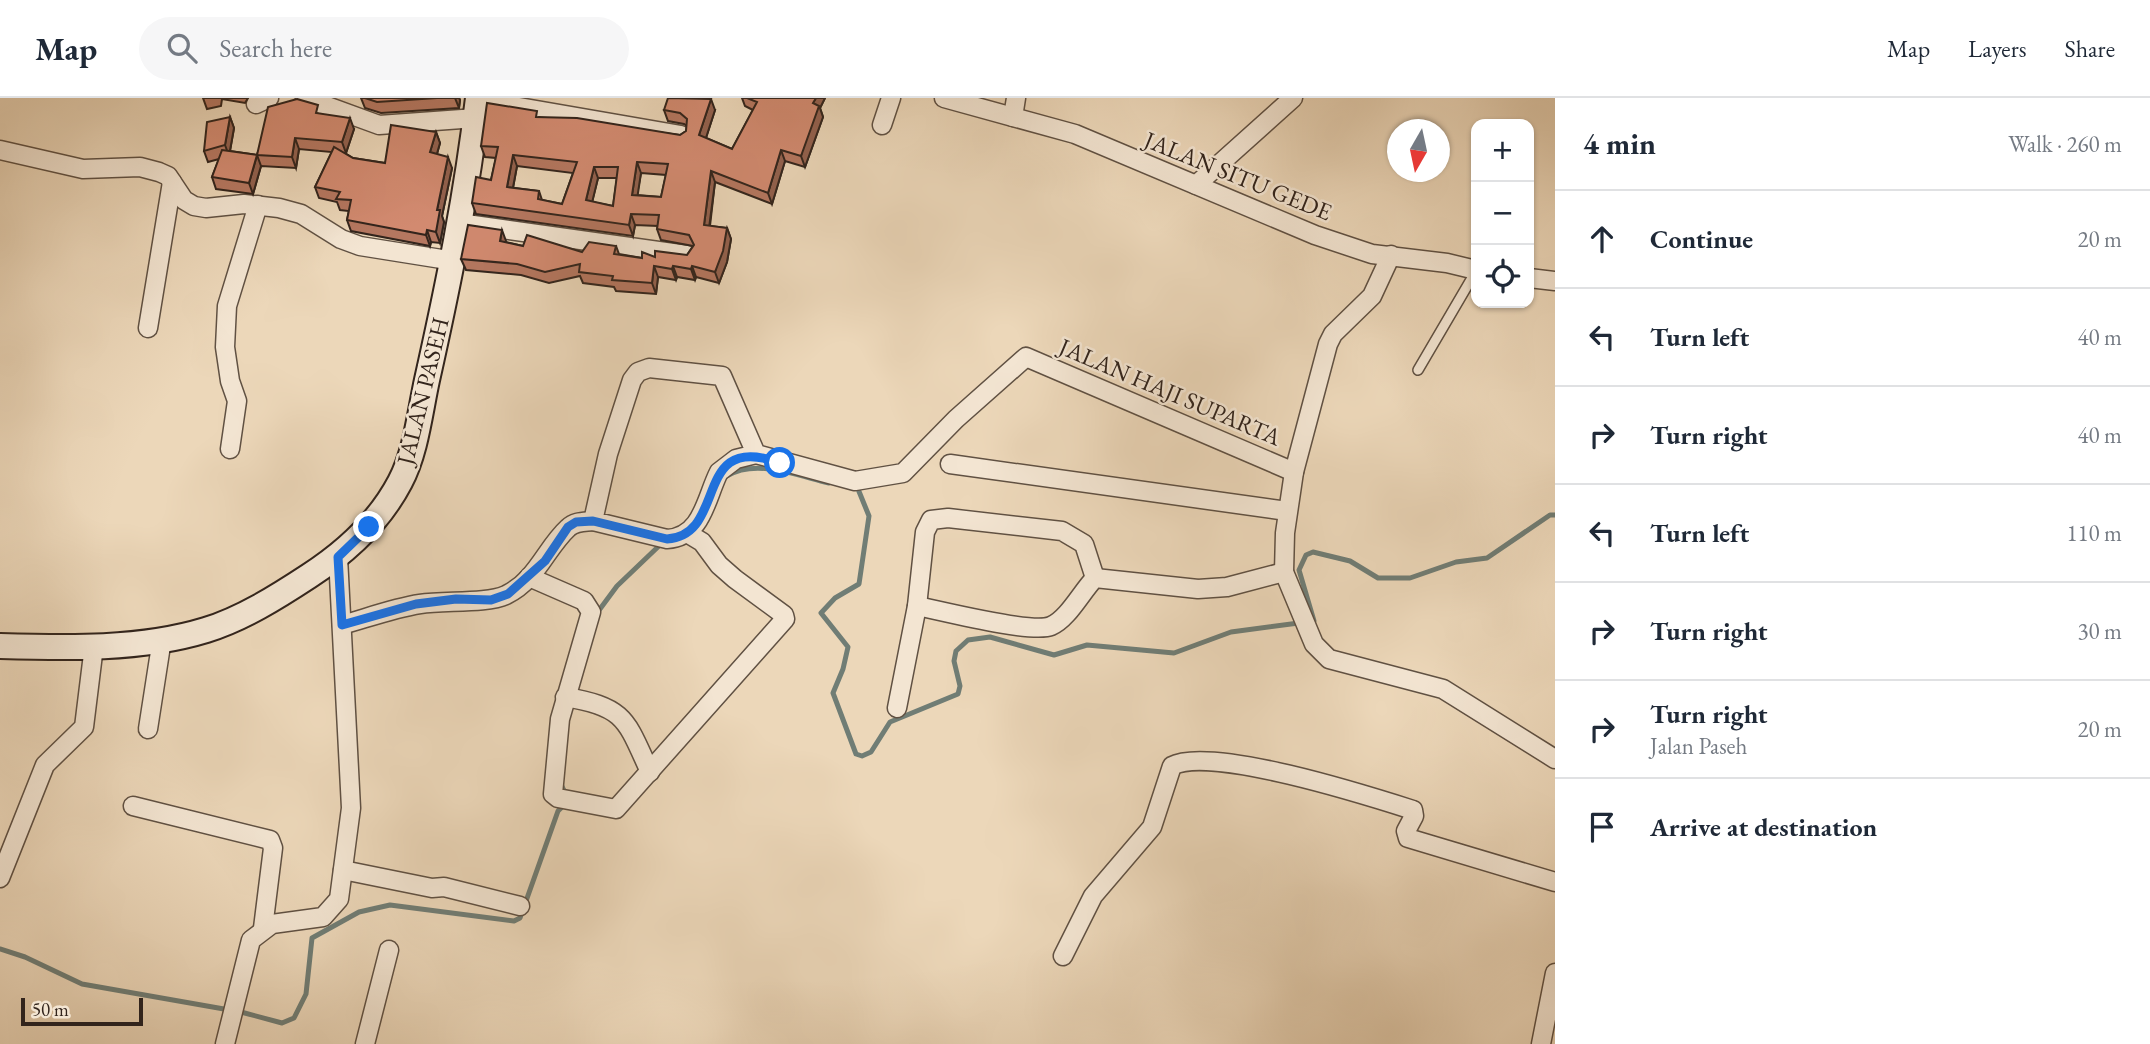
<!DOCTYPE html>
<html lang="en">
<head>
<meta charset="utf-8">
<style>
	:root { --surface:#fff; --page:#f6f6f7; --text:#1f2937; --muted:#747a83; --line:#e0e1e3 }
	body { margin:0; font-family:"EB Garamond",serif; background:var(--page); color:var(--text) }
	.controls { position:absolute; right:21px; top:21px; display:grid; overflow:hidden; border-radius:14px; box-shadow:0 2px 5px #0004 }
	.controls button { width:63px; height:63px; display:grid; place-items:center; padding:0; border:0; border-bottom:2px solid var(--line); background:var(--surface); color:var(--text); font:35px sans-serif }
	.compass { position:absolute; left:1387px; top:21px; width:63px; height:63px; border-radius:50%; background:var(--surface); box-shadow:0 2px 5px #0004; rotate:189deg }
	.scale { position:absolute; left:21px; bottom:18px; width:122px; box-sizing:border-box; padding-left:7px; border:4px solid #32241c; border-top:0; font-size:19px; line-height:24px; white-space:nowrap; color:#32241c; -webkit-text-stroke:5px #f3e5d2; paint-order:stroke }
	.stop { position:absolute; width:21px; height:21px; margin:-16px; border:5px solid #1a73e8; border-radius:50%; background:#fff }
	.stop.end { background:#1a73e8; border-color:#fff; box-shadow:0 2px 7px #0008 }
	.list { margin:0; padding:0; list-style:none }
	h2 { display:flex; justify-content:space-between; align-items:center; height:91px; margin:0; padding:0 28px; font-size:30px }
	h2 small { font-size:23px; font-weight:400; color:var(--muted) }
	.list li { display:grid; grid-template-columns:46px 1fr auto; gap:21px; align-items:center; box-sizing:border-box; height:98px; padding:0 28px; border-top:2px solid var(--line) }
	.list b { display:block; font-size:26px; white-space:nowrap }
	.list p { margin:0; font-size:23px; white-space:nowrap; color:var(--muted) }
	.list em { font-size:23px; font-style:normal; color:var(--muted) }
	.icon { flex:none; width:38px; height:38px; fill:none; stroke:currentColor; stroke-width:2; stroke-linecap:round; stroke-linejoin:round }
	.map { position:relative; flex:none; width:1555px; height:946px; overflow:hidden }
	header { display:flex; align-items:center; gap:42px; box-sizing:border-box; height:98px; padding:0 35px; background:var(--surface); border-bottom:2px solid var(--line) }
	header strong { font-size:33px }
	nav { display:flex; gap:38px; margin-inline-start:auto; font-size:24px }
	.search { width:490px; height:63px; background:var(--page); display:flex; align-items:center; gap:18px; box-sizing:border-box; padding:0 24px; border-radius:38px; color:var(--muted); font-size:26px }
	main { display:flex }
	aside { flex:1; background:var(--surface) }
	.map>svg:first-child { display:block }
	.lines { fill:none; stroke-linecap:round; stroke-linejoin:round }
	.stream { stroke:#707d75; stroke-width:5 }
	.lane-casing { stroke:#605143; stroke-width:12 }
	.street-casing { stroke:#605143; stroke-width:21 }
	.secondary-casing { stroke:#32241c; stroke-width:28 }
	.lane { stroke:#f3e5d2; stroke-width:9 }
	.street { stroke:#f3e5d2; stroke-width:18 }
	.secondary { stroke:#f3e5d2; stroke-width:24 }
	.wall { fill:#b57760; stroke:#32241c; stroke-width:2; fill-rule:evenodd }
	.shaded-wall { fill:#93614e; stroke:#32241c; stroke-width:2 }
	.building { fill:#d28a70; stroke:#32241c; stroke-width:2; fill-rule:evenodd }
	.route { stroke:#1a73e8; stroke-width:9 }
	.labels { text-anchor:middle; stroke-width:5; stroke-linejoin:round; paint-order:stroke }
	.street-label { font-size:24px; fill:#32241c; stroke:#f3e5d2 }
</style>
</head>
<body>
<header>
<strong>Map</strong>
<div class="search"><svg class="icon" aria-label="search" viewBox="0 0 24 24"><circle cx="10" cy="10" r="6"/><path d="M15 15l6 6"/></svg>Search here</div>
<nav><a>Map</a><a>Layers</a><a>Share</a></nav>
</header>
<main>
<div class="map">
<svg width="1555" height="946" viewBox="0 0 1555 946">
	<rect width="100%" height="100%" fill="#ecd7b9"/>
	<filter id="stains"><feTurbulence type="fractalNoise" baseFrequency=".00286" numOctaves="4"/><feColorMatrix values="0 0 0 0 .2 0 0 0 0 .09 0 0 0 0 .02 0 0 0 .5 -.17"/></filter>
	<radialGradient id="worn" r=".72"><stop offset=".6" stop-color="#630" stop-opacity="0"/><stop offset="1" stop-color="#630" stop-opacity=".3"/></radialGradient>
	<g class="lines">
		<g class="stream">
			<path d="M 727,378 C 756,360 799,378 829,385"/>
			<path d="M 853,390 L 858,391 L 869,418 L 859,486 L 835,500 L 821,515 L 848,549 L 843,571 L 833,595 L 856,656 L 862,658 L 871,654 L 890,624 L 958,596 L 960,588 L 954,563 L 956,553 L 968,542 L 990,539 L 1054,557 L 1087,547 L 1174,555 L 1231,534 L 1314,523 L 1299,472 L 1306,457 L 1313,454 L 1350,463 L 1378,480 L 1410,480 L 1456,464 L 1487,460 L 1550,417 L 1555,417"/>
			<path d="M 597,515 L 617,488 L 661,446"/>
			<path d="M 0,851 L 25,859 L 82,886 L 241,914 L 282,925 L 294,920 L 306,896 L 312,840 L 359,814 L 390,807 L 514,823 L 520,820 L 558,713 L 562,709 L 565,695 L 560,684"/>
		</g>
		<defs>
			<path id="lane" d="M 1418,272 L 1476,173"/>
			<g id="street">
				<path d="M 305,0 L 379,27 L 476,20"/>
				<path d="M 944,0 L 1075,36 L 1315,137 L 1372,156 L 1447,165 L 1476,172"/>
				<path d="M 478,2 L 681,37"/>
				<path d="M 256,6 L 269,0"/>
				<path d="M 1013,19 L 1016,0"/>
				<path d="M 882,27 L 891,0"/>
				<path d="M 0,52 L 83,71 L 140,69 L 159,74 L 168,78 L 184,102 L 194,108 L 206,110 L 244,106 L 279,110 L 301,116 L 341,141 L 360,148 L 454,163"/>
				<path d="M 1196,87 L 1293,0"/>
				<path d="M 459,125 L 687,157"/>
				<path d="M 1391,157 L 1372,198 L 1333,236 L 1328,246 L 1294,374 L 1285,435 L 1284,474 L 1314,546 L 1329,561 L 1443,591 L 1555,661"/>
				<path d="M 1529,180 L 1555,183"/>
				<path d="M 148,230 L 172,84"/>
				<path d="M 230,351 L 237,303 L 230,283 L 225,249 L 227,208 L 258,107"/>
				<path d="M 756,356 L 722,278 L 649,270 L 638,274 L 632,282 L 608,356 L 593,423 L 667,441 C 703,439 706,399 719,374 L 736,361 L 756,356 L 855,383 L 903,375 L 956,321 L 1026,259 L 1294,374"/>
				<path d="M 950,366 L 1287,413"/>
				<path d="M 529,479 L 584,503 L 591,514 L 560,621 L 553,696 L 558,700 L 616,711 L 785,521 L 784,517 L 735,481 L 719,467 L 702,444 L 687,435"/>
				<path d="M 917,508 C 942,513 1032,536 1051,528 C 1068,521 1082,493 1095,480 L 1198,491 L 1227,489 L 1284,474"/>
				<path d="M 342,527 C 367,520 394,510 420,506 C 444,502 486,506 506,497 C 537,482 546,450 568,430 C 575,423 584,424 593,423"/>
				<path d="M 565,599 C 626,609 626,622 650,674"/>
				<path d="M 897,610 L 917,508 L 925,434 L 931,422 L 948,420 L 1062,433 L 1084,446 L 1095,480"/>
				<path d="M 148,631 L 162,541"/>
				<path d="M 133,708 L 270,742 L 273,750 L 263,830"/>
				<path d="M 343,772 L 432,790 L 444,789 L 520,808"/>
				<path d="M 0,780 L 45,667 L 84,629 L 94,548"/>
				<path d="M 1063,858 L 1093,798 L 1152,729 L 1172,668 C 1209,647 1369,698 1413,712 L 1414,718 L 1406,733 L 1408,740 L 1555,784"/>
				<path d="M 225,946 L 251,842 L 272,826 L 323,819 L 339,801 L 351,710 L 338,459"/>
				<path d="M 365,946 L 389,852"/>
				<path d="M 1541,946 L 1555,875"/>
			</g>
			<path id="secondary" d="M 0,548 C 67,550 141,552 206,532 C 242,521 277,499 309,478 C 346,454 379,424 400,384 C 416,354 420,314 427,282 C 448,188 467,95 478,0"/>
		</defs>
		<use href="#lane" class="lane-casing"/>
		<use href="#street" class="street-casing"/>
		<use href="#secondary" class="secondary-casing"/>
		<use href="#lane" class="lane"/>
		<use href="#street" class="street"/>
		<use href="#secondary" class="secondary"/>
	</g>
	<g class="wall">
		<path d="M 203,0 L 248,0 L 245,5 L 222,1 L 221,8 L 207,11 Z"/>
		<path d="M 361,0 L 459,0 L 460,2 L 459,10 L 381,15 L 365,10 Z"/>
		<path d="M 742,0 L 825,0 L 820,10 L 823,19 L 805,69 L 785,63 L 772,106 L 715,84 L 710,128 L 727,130 L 731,141 L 727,164 L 719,185 L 696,179 L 695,182 L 677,179 L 676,182 L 658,179 L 656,196 L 616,193 L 614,189 L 583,185 L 580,178 L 549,185 L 521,177 L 466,172 L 461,161 L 506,144 L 523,148 L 582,154 L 616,148 L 619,156 L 642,160 L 687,157 L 693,148 L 661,142 L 657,131 L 658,128 L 635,127 L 633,138 L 476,116 L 472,105 L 491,82 L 496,60 L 485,59 L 481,48 L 539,19 L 680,37 L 686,33 L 687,28 L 684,26 L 668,23 L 664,12 L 715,12 L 706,40 L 732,51 L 753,12 L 745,8 ZM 517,68 L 573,75 L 562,106 L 542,102 L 539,93 L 513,90 ZM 641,75 L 666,77 L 661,99 L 637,97 ZM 598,80 L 617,80 L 613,108 L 592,104 Z"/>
		<path d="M 321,16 L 354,31 L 346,55 L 345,55 L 353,60 L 385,65 L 436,34 L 440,45 L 437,56 L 452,70 L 442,118 L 444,124 L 440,145 L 431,144 L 430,148 L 351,133 L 347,122 L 349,113 L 340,112 L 337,104 L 319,100 L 315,89 L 332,54 L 299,51 L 296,70 L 261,68 L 253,96 L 216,91 L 212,79 L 219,61 L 208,64 L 204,53 L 230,19 L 234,30 L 230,53 L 257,57 Z"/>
	</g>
	<g class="shaded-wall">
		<path d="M 455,0 L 459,0 L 460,2 L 459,10 Z"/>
		<path d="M 816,0 L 825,0 L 820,10 L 823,19 L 805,69 L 801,58 L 813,5 Z"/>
		<path d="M 711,1 L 715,12 L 703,49 L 699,37 Z"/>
		<path d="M 230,19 L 234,30 L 229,58 L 225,47 Z"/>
		<path d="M 350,20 L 354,31 L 346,55 L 342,44 Z"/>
		<path d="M 436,34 L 440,45 L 434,66 L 430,54 Z"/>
		<path d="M 295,40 L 299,51 L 296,70 L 292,59 Z"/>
		<path d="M 781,52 L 785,63 L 772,106 L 768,95 Z"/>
		<path d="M 257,57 L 261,68 L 253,96 L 249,85 Z"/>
		<path d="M 513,57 L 517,68 L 511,100 L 507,89 Z"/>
		<path d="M 448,59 L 452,70 L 442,118 L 444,124 L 440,145 L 436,134 L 437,112 Z"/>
		<path d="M 637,64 L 641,75 L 636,108 L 632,97 Z"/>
		<path d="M 594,69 L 598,80 L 590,113 L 586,102 Z"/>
		<path d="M 711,73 L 715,84 L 708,138 L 704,127 Z"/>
		<path d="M 631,116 L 635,127 L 633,138 L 629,127 Z"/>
		<path d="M 727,130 L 731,141 L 727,164 L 719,185 L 715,174 Z"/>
		<path d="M 427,132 L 431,144 L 430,148 L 426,137 Z"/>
		<path d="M 502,132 L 506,143 L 504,154 L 500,143 Z"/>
		<path d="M 654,168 L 658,179 L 656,196 L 652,185 Z"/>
		<path d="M 673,168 L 677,179 L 676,182 L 672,171 Z"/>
		<path d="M 692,168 L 696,179 L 695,182 L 691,171 Z"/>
	</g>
	<g class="building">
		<path d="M 365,0 L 437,0 L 377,4 Z"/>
		<path d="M 668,0 L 711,1 L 699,37 L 732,51 L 757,4 L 747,0 L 816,0 L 813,5 L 819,8 L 801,58 L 781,52 L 768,95 L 711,73 L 704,127 L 727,130 L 723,153 L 715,174 L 692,168 L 691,171 L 673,168 L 672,171 L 654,168 L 652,185 L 612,182 L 613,178 L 579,174 L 580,166 L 545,174 L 517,166 L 461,161 L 468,127 L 502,132 L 500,143 L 523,148 L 527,137 L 582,154 L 589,144 L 616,148 L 614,156 L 642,160 L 642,154 L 655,159 L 655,153 L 687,157 L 694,147 L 689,137 L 657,131 L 659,117 L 631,116 L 629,127 L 472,105 L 476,79 L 491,82 L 498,49 L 481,48 L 487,5 L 537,13 L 536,19 L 577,20 L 680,37 L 686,33 L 687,21 L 680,15 L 664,12 ZM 513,57 L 577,64 L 562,106 L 538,101 L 539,93 L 507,89 ZM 637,64 L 668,66 L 661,99 L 632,97 ZM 594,69 L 618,69 L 613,108 L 586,102 Z"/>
		<path d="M 297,1 L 318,7 L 316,15 L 350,20 L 342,44 L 295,40 L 292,59 L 257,57 L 268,9 Z"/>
		<path d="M 230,19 L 225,47 L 204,53 L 207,24 Z"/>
		<path d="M 391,27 L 436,34 L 430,54 L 448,59 L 437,112 L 440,112 L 436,134 L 427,132 L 426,137 L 347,122 L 351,102 L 336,101 L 340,94 L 315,89 L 334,49 L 353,60 L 385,65 Z"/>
		<path d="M 222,52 L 257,57 L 249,85 L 212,79 Z"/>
	</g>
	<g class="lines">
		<path class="route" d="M 369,429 L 338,459 L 342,527 L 416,506 L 456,501 L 491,502 L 508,496 L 545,463 L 568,429 L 576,424 L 593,423 L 667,441 C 729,437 691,332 780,365"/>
	</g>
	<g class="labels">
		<g class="street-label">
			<text transform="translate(1238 78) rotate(22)" y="8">JALAN SITU GEDE</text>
			<text transform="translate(423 293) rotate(-76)" y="8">JALAN PASEH</text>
			<text transform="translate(1170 294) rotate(23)" y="8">JALAN HAJI SUPARTA</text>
		</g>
	</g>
	<rect width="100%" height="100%" filter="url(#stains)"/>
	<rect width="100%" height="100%" fill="url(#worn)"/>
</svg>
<div class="controls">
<button>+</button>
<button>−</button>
<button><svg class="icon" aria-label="locate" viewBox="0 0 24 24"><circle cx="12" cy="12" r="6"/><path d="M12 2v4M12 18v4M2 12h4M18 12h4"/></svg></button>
</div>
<svg class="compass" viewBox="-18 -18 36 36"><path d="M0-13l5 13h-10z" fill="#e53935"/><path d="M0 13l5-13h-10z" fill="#747a83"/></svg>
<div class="scale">50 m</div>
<div class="stop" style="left:780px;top:365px"></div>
<div class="stop end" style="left:369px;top:429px"></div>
</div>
<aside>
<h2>4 min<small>Walk · 260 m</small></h2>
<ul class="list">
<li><svg class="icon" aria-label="ahead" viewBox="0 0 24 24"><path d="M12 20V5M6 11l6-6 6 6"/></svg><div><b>Continue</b></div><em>20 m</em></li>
<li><svg class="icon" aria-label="left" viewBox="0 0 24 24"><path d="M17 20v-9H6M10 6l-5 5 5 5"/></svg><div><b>Turn left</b></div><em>40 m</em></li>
<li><svg class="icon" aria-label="right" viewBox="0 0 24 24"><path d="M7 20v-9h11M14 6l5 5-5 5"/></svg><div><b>Turn right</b></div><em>40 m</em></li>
<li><svg class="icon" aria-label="left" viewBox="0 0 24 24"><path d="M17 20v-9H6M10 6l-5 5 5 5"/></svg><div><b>Turn left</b></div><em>110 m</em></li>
<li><svg class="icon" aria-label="right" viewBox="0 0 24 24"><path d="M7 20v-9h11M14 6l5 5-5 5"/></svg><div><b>Turn right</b></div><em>30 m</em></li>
<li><svg class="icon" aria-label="right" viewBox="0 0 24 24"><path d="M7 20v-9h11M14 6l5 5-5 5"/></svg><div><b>Turn right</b><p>Jalan Paseh</p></div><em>20 m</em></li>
<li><svg class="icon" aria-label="arrive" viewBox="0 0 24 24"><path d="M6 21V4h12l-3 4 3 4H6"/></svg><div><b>Arrive at destination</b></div></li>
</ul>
</aside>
</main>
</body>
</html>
